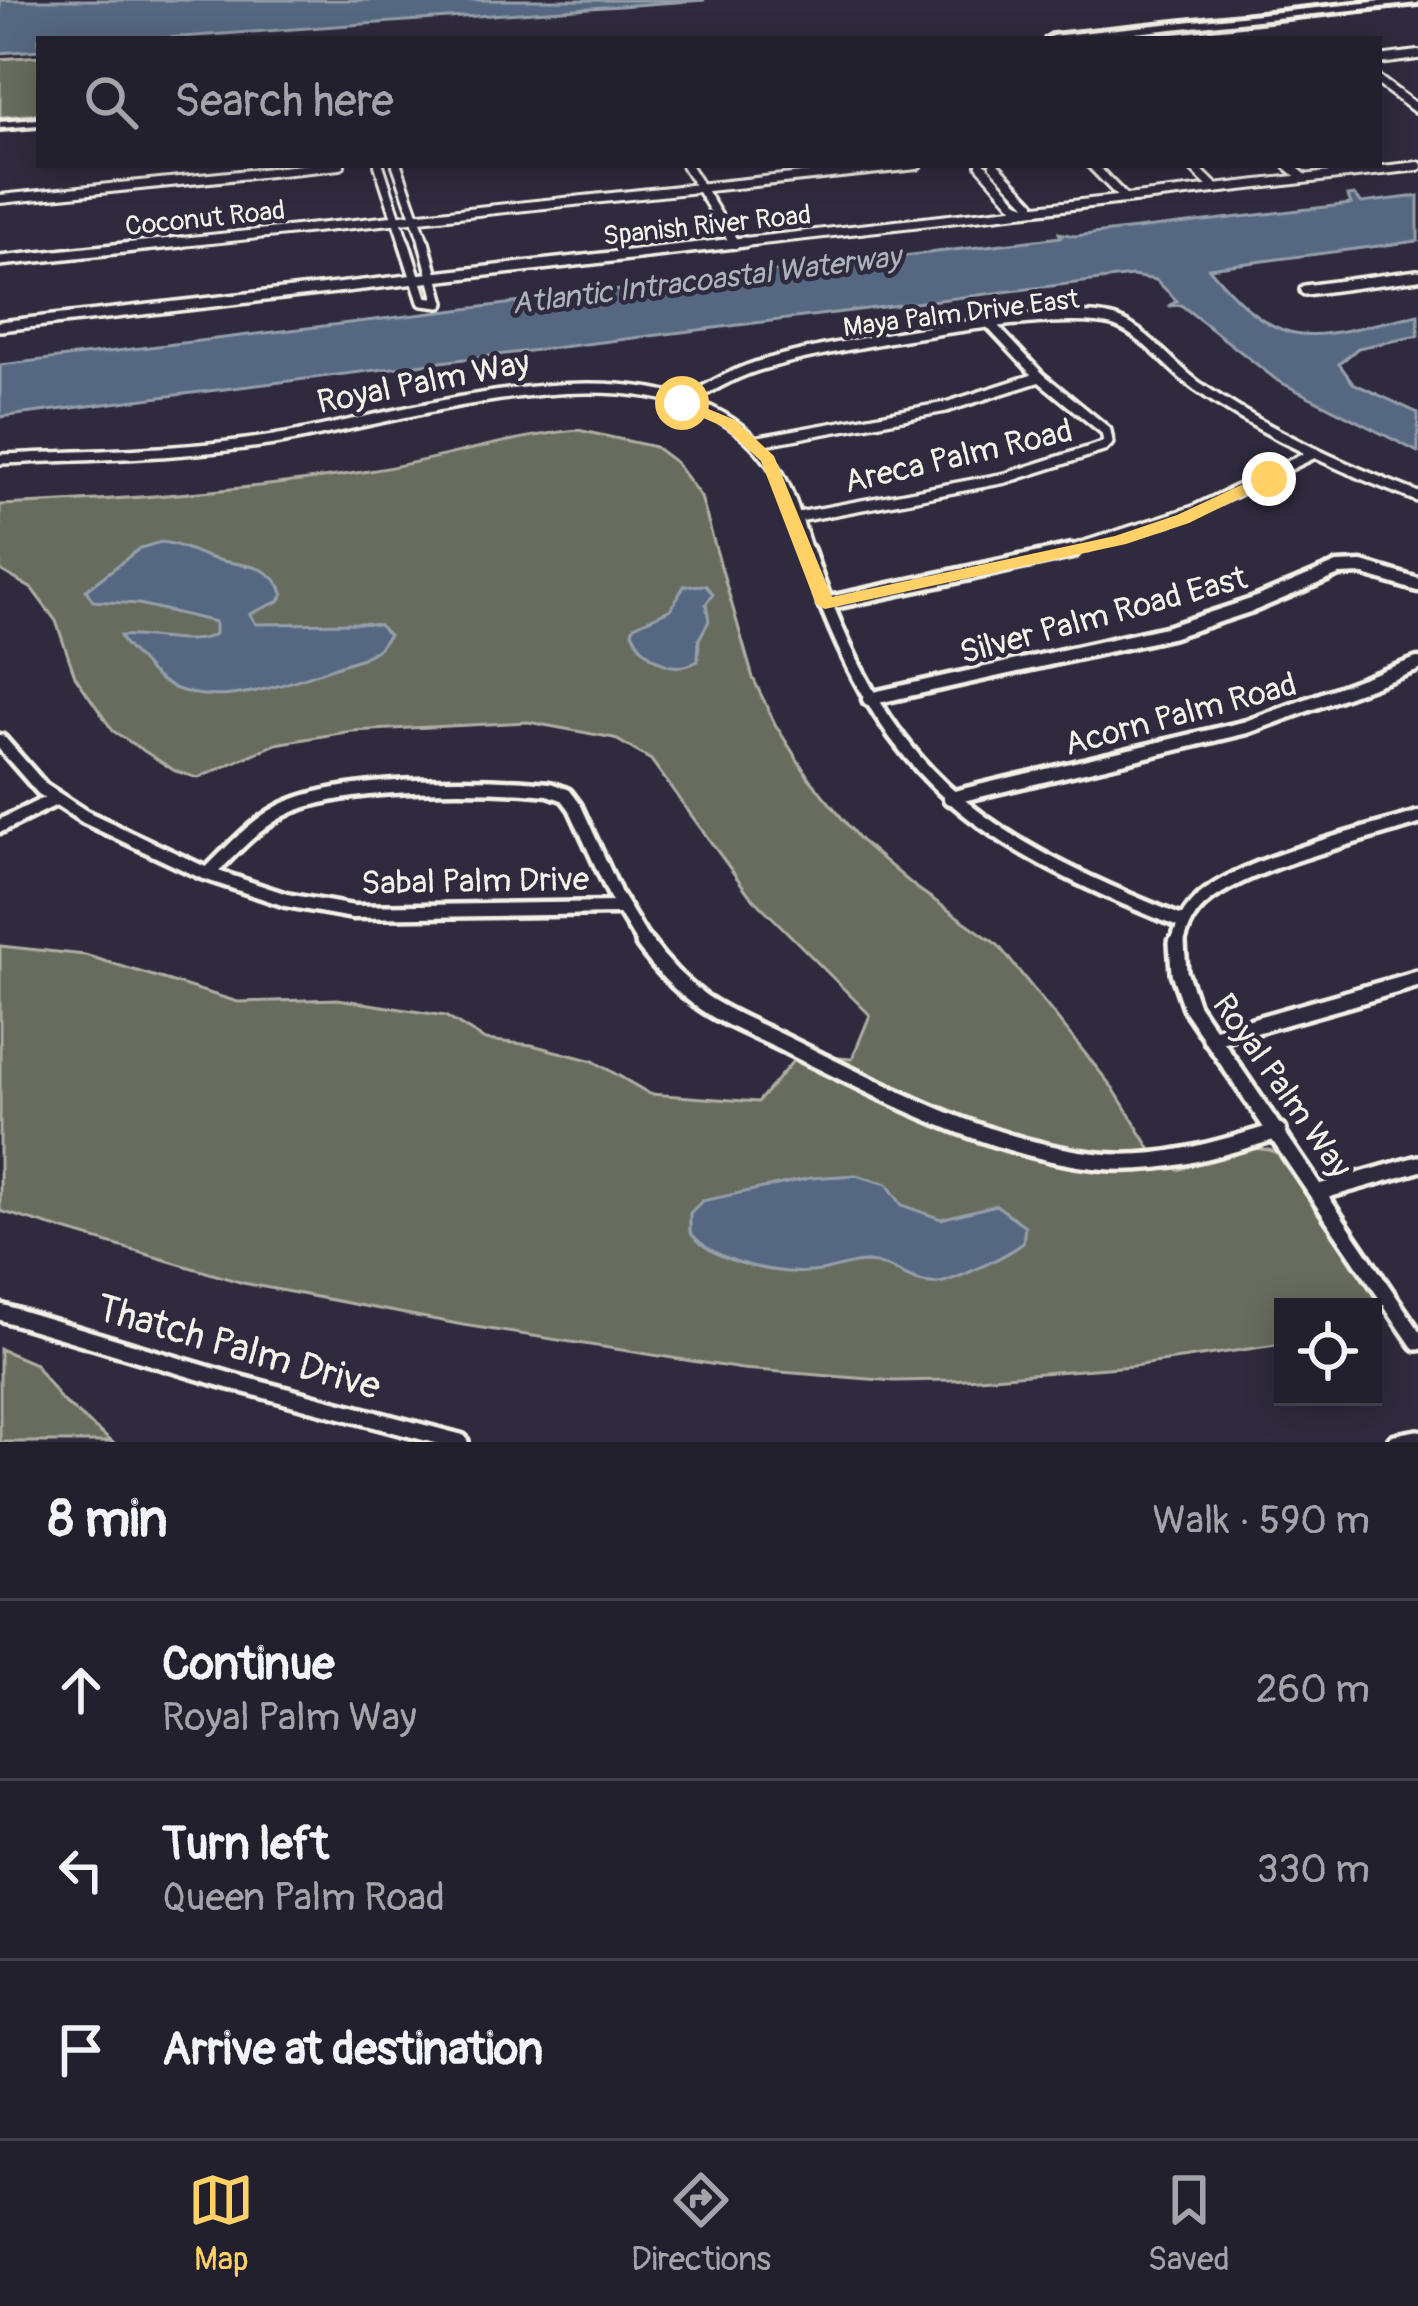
<!DOCTYPE html>
<html lang="en">
<head>
<meta charset="utf-8">
<style>
	:root { --surface:#23202e; --page:#2f2d3a; --text:#f1f3f6; --muted:#a3a3aa; --line:#403e4a; --accent:#ffd166 }
	body { margin:0; font-family:Pangolin,sans-serif; background:var(--page); color:var(--text) }
	.controls { position:absolute; right:36px; bottom:36px; display:grid; overflow:hidden; border-radius:0px; box-shadow:0 6px 30px #0003 }
	.controls button { width:108px; height:108px; display:grid; place-items:center; padding:0; border:0; border-bottom:3px solid var(--line); background:var(--surface); color:var(--text); font:60px sans-serif }
	.stop { position:absolute; width:36px; height:36px; margin:-27px; border:9px solid #ffd166; border-radius:50%; background:#fff }
	.stop.end { background:#ffd166; border-color:#fff; box-shadow:0 3px 12px #0008 }
	.list { margin:0; padding:0; list-style:none }
	h2 { display:flex; justify-content:space-between; align-items:center; height:156px; margin:0; padding:0 48px; font-size:51px }
	h2 small { font-size:39px; font-weight:400; color:var(--muted) }
	.list li { display:grid; grid-template-columns:78px 1fr auto; gap:36px; align-items:center; box-sizing:border-box; height:180px; padding:0 48px; border-top:3px solid var(--line) }
	.list b { display:block; font-size:45px; white-space:nowrap }
	.list p { margin:0; font-size:39px; white-space:nowrap; color:var(--muted) }
	.list em { font-size:39px; font-style:normal; color:var(--muted) }
	.icon { flex:none; width:66px; height:66px; fill:none; stroke:currentColor; stroke-width:2; stroke-linecap:round; stroke-linejoin:round }
	.map { position:relative; flex:none; width:1418px; height:1442px; overflow:hidden }
	.search { position:absolute; background:var(--surface); box-shadow:0 6px 30px #0003; left:36px; right:36px; top:36px; height:132px; display:flex; align-items:center; gap:30px; box-sizing:border-box; padding:0 42px; border-radius:0px; color:var(--muted); font-size:45px }
	.sheet { height:696px; background:var(--surface) }
	nav { display:flex; justify-content:space-around; align-items:center; box-sizing:border-box; height:168px; border-top:3px solid var(--line); background:var(--surface); font-size:33px; color:var(--muted) }
	nav a { display:grid; justify-items:center; gap:6px }
	nav .on { color:var(--accent) }
	.map>svg:first-child { display:block }
	.green { fill:#686c5e; stroke:#aeaea3; stroke-width:3 }
	.water { fill:#566881; stroke:#959faa; stroke-width:3 }
	.lines { fill:none; stroke-linecap:round; stroke-linejoin:round }
	.minor-far3-casing { stroke:#f4f1e8; stroke-width:14 }
	.minor-far2-casing { stroke:#f4f1e8; stroke-width:16 }
	.minor-far1-casing { stroke:#f4f1e8; stroke-width:21 }
	.minor-casing { stroke:#f4f1e8; stroke-width:24 }
	.secondary-casing { stroke:#f4f1e8; stroke-width:10 }
	.minor-far3 { stroke:#2f2a3d; stroke-width:8 }
	.minor-far2 { stroke:#2f2a3d; stroke-width:9 }
	.minor-far1 { stroke:#2f2a3d; stroke-width:12 }
	.minor { stroke:#2f2a3d; stroke-width:15 }
	.secondary { fill:#2f2a3d; fill-rule:evenodd }
	.route { fill:#ffd166 }
	.labels { text-anchor:middle; stroke-width:9; stroke-linejoin:round; paint-order:stroke }
	.far-street-label { font-size:27px; fill:#f4f1e8; stroke:#2f2a3d }
	.far-water-label { font-size:30px; font-style:italic; fill:#adb3ba; stroke:#2f2a3d }
	.street-label { font-size:33px; fill:#f4f1e8; stroke:#2f2a3d }
	.near-street-label { font-size:39px; fill:#f4f1e8; stroke:#2f2a3d }
</style>
</head>
<body>
<div class="map">
<svg width="1418" height="1442" viewBox="0 0 1418 1442">
	<rect width="100%" height="100%" fill="#2f2a3d"/>
	<filter id="ink" filterUnits="userSpaceOnUse"><feTurbulence type="fractalNoise" baseFrequency=".00833" numOctaves="2"/><feDisplacementMap in="SourceGraphic" scale="24" xChannelSelector="R" yChannelSelector="G"/><feConvolveMatrix kernelMatrix="1 2 1 2 8 2 1 2 1" color-interpolation-filters="sRGB"/></filter>
	<g filter="url(#ink)">
		<g class="green">
			<path d="M 39,56 L 39,114 L 0,117 L 0,59 Z"/>
			<path d="M 578,430 L 655,447 L 675,462 L 701,497 L 753,678 L 775,724 L 809,778 L 860,840 L 914,886 L 998,945 L 1113,1088 L 1151,1150 L 1178,1170 C 1206,1162 1255,1137 1281,1155 L 1385,1309 L 1373,1325 L 1373,1307 L 1283,1307 L 1283,1344 L 1133,1366 L 952,1380 L 894,1381 L 742,1369 L 463,1325 L 243,1283 L 0,1211 L 0,946 L 85,955 L 238,1002 L 338,999 L 445,1016 L 485,1040 L 532,1045 L 593,1061 L 650,1094 L 758,1102 L 798,1055 L 852,1059 L 870,1015 L 748,893 L 651,760 L 614,738 L 528,722 L 352,731 L 276,744 L 198,778 L 175,771 L 113,731 L 75,676 L 56,621 L 32,589 L 0,570 L 0,505 C 124,500 246,491 369,471 C 439,460 506,437 578,430 Z"/>
			<path d="M 0,1349 L 35,1364 L 61,1400 L 112,1442 L 0,1442 Z"/>
		</g>
		<g class="water">
			<path d="M 0,0 L 705,0 L 153,39 L 39,39 L 39,50 L 0,53 Z"/>
			<path d="M 1354,195 L 1362,203 L 1418,196 L 1418,241 L 1209,268 C 1287,361 1311,336 1418,315 L 1418,336 L 1358,348 L 1339,364 L 1353,383 L 1418,413 L 1418,452 L 1278,381 L 1181,305 L 1168,306 L 1177,301 L 1156,280 L 1132,276 L 0,417 L 0,365 L 1061,237 L 1059,233 L 1075,236 L 1351,204 L 1348,196 Z"/>
			<path d="M 161,542 C 180,544 190,551 208,557 C 237,568 271,559 283,594 L 279,601 L 250,614 L 256,624 L 364,623 L 379,625 L 389,635 L 377,650 L 360,659 C 297,678 196,728 144,665 C 136,654 125,649 120,636 C 147,633 194,648 215,634 L 215,622 L 139,604 L 93,601 L 86,590 L 140,548 Z"/>
			<path d="M 705,585 L 713,594 L 706,604 L 709,621 L 699,639 L 698,661 C 672,676 644,658 632,632 L 634,626 L 671,609 L 684,586 Z"/>
			<path d="M 856,1175 L 887,1184 L 902,1205 L 941,1219 L 996,1205 L 1025,1226 L 1023,1243 C 1010,1254 955,1281 938,1283 C 912,1286 893,1263 867,1262 C 851,1262 837,1268 821,1271 C 783,1277 714,1264 690,1232 L 690,1213 L 702,1201 L 810,1178 Z"/>
		</g>
		<g class="lines">
			<defs>
				<g id="minor-far3">
					<path d="M 1379,60 L 1418,55"/>
					<path d="M 1379,81 L 1418,110"/>
					<path d="M 379,165 L 405,245"/>
					<path d="M 397,165 L 425,245"/>
					<path d="M 686,165 L 735,244"/>
					<path d="M 981,165 L 1017,206 L 1026,209"/>
					<path d="M 994,165 L 1031,204 L 1027,210"/>
					<path d="M 1092,165 L 1125,199"/>
					<path d="M 1191,165 L 1216,189"/>
					<path d="M 1288,165 L 1304,178"/>
					<path d="M 0,199 L 340,165"/>
					<path d="M 153,245 L 917,165"/>
					<path d="M 718,245 L 1418,166"/>
				</g>
				<g id="minor-far2">
					<path d="M 404,242 L 423,301 L 440,303 L 424,242"/>
					<path d="M 0,261 L 181,242"/>
					<path d="M 1305,290 L 1418,275"/>
					<path d="M 0,326 L 744,242"/>
					<path d="M 682,403 C 709,388 735,372 765,364 C 827,346 1064,302 1118,323 C 1148,335 1171,368 1197,386 C 1265,433 1341,467 1418,497"/>
					<path d="M 754,442 L 946,407 L 1040,377"/>
					<path d="M 0,459 C 91,455 184,454 274,440 C 408,418 672,324 770,461 C 789,487 798,524 808,554"/>
					<path d="M 793,518 L 1006,478 L 1103,447 L 1108,442 L 1106,431 L 1040,377 L 992,326"/>
					<path d="M 1060,554 L 1194,511 L 1315,453"/>
				</g>
				<g id="minor-far1">
					<path d="M 807,551 C 882,775 970,838 1184,923"/>
					<path d="M 825,604 L 1072,551"/>
					<path d="M 869,699 L 1170,632 L 1255,604 L 1338,569 L 1362,568 L 1418,585"/>
					<path d="M 0,741 L 42,789 L 85,817 L 202,872 L 286,900 L 353,912 L 619,908"/>
					<path d="M 950,798 L 1247,727 L 1418,664"/>
					<path d="M 0,826 L 55,799"/>
					<path d="M 210,872 C 232,850 253,826 281,811 C 338,780 483,783 549,789 L 566,795 L 575,807 L 616,897 L 646,946"/>
					<path d="M 1177,946 C 1181,930 1186,916 1198,904 C 1237,864 1362,836 1418,818"/>
				</g>
				<g id="minor">
					<path d="M 644,943 C 660,965 679,985 701,1001 C 728,1020 762,1032 791,1047 C 887,1094 991,1150 1099,1161 C 1162,1167 1218,1149 1278,1131"/>
					<path d="M 1177,943 L 1179,972 L 1191,1007 L 1418,1342"/>
					<path d="M 1211,1038 L 1418,979"/>
					<path d="M 1320,1192 L 1418,1164"/>
					<path d="M 0,1312 L 230,1381 L 460,1442"/>
					<path d="M 1396,1442 L 1418,1438"/>
				</g>
				<g id="secondary">
					<path d="M 1392,0 L 1418,0 L 1418,3 L 1079,39 L 1047,39 L 1052,36 Z"/>
					<path d="M 39,119 L 39,125 L 0,128 L 0,122 Z"/>
				</g>
			</defs>
			<use href="#minor-far3" class="minor-far3-casing"/>
			<use href="#minor-far2" class="minor-far2-casing"/>
			<use href="#minor-far1" class="minor-far1-casing"/>
			<use href="#minor" class="minor-casing"/>
			<use href="#secondary" class="secondary-casing"/>
			<use href="#minor-far3" class="minor-far3"/>
			<use href="#minor-far2" class="minor-far2"/>
			<use href="#minor-far1" class="minor-far1"/>
			<use href="#minor" class="minor"/>
			<use href="#secondary" class="secondary"/>
		</g>
	</g>
	<path class="route" d="M 682,398 L 735,420 L 774,456 L 832,597 L 1115,536 L 1177,515 L 1263,475 L 1278,479 L 1189,523 L 1126,544 L 825,609 L 816,604 L 761,461 L 724,427 L 676,406 L 674,403 Z"/>
	<g class="labels">
		<g class="far-street-label">
			<text transform="translate(205 218) rotate(-6)" y="9">Coconut Road</text>
			<text transform="translate(707 225) rotate(-6)" y="9">Spanish River Road</text>
			<text transform="translate(961 313) rotate(-7)" y="9">Maya Palm Drive East</text>
		</g>
		<g class="far-water-label">
			<text transform="translate(706 280) rotate(-7)" y="10">Atlantic Intracoastal Waterway</text>
		</g>
		<g class="street-label">
			<text transform="translate(423 381) rotate(-11)" y="12">Royal Palm Way</text>
			<text transform="translate(958 455) rotate(-13)" y="12">Areca Palm Road</text>
			<text transform="translate(1103 614) rotate(-15)" y="12">Silver Palm Road East</text>
			<text transform="translate(1180 713) rotate(-15)" y="12">Acorn Palm Road</text>
			<text transform="translate(475 880) rotate(-1)" y="12">Sabal Palm Drive</text>
			<text transform="translate(1283 1085) rotate(55)" y="12">Royal Palm Way</text>
		</g>
		<g class="near-street-label">
			<text transform="translate(239 1346) rotate(16)" y="14">Thatch Palm Drive</text>
		</g>
	</g>
</svg>
<div class="controls">
<button><svg class="icon" aria-label="locate" viewBox="0 0 24 24"><circle cx="12" cy="12" r="6"/><path d="M12 2v4M12 18v4M2 12h4M18 12h4"/></svg></button>
</div>
<div class="stop" style="left:682px;top:403px"></div>
<div class="stop end" style="left:1269px;top:479px"></div>
<div class="search"><svg class="icon" aria-label="search" viewBox="0 0 24 24"><circle cx="10" cy="10" r="6"/><path d="M15 15l6 6"/></svg>Search here</div>
</div>
<section class="sheet">
<h2>8 min<small>Walk · 590 m</small></h2>
<ul class="list">
<li><svg class="icon" aria-label="ahead" viewBox="0 0 24 24"><path d="M12 20V5M6 11l6-6 6 6"/></svg><div><b>Continue</b><p>Royal Palm Way</p></div><em>260 m</em></li>
<li><svg class="icon" aria-label="left" viewBox="0 0 24 24"><path d="M17 20v-9H6M10 6l-5 5 5 5"/></svg><div><b>Turn left</b><p>Queen Palm Road</p></div><em>330 m</em></li>
<li><svg class="icon" aria-label="arrive" viewBox="0 0 24 24"><path d="M6 21V4h12l-3 4 3 4H6"/></svg><div><b>Arrive at destination</b></div></li>
</ul>
</section>
<nav>
<a class="on"><svg class="icon" aria-label="map" viewBox="0 0 24 24"><path d="M3 6l6-2 6 2 6-2v14l-6 2-6-2-6 2zM9 4v14M15 6v14"/></svg>Map</a>
<a><svg class="icon" aria-label="directions" viewBox="0 0 24 24"><path d="M12 3l9 9-9 9-9-9zM9 14v-3h6M13 9l2 2-2 2"/></svg>Directions</a>
<a><svg class="icon" aria-label="saved" viewBox="0 0 24 24"><path d="M7 4h10v16l-5-4-5 4z"/></svg>Saved</a>
</nav>
</body>
</html>
